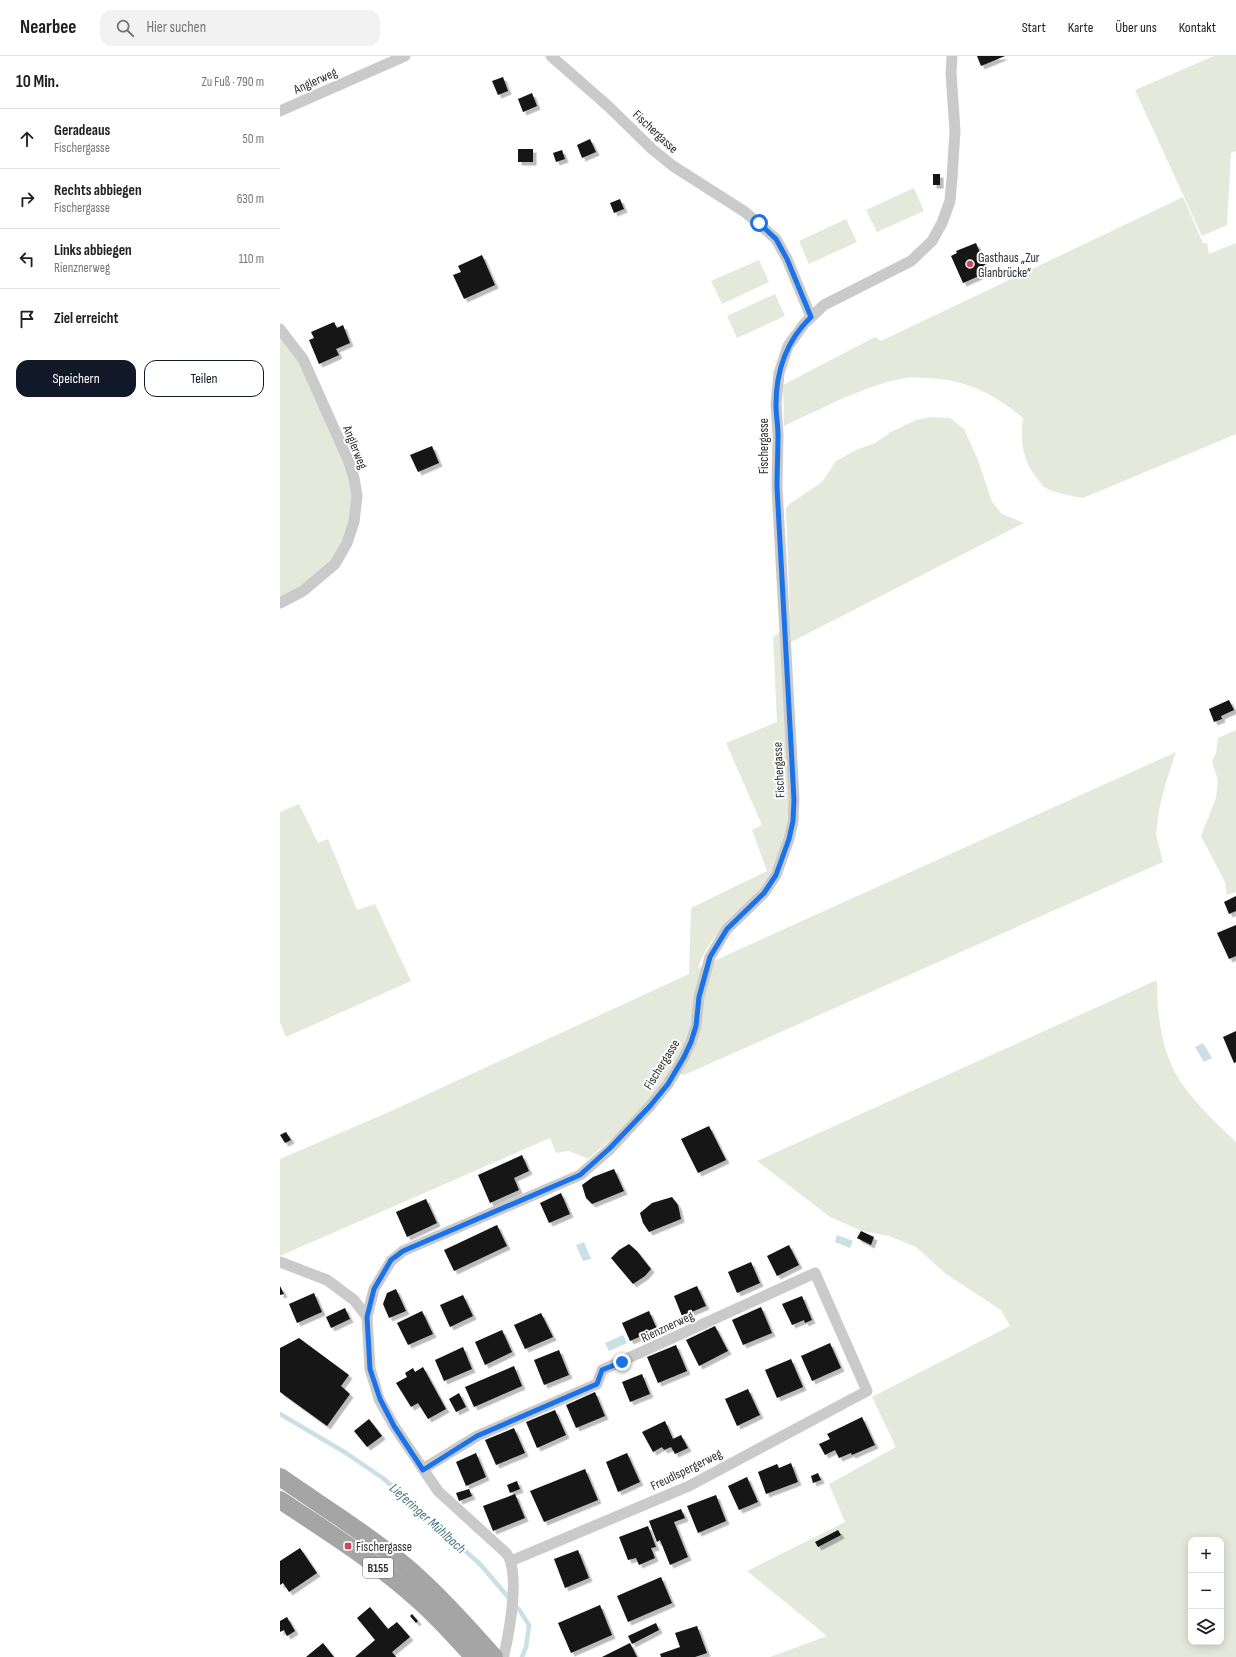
<!DOCTYPE html>
<html lang="de">
<head>
<meta charset="utf-8">
<style>
	:root { --surface:#fff; --page:#f2f2f2; --text:#202124; --muted:#757577; --line:#e0e0e0; --accent:#111827 }
	body { margin:0; font-family:"Sofia Sans Condensed",sans-serif; background:var(--page); color:var(--text) }
	.controls { position:absolute; right:12px; bottom:12px; display:grid; overflow:hidden; border-radius:8px; box-shadow:0 2px 10px #0003 }
	.controls button { width:36px; height:36px; display:grid; place-items:center; padding:0; border:0; border-bottom:1px solid var(--line); background:var(--surface); color:var(--text); font:20px sans-serif }
	.stop { position:absolute; width:12px; height:12px; margin:-9px; border:3px solid #1a73e8; border-radius:50%; background:#fff }
	.stop.end { background:#1a73e8; border-color:#fff; box-shadow:0 1px 4px #0008 }
	.list { margin:0; padding:0; list-style:none }
	h2 { display:flex; justify-content:space-between; align-items:center; height:52px; margin:0; padding:0 16px; font-size:17px }
	h2 small { font-size:13px; font-weight:400; color:var(--muted) }
	.list li { display:grid; grid-template-columns:26px 1fr auto; gap:12px; align-items:center; box-sizing:border-box; height:60px; padding:0 16px; border-top:1px solid var(--line) }
	.list b { display:block; font-size:15px; white-space:nowrap }
	.list p { margin:0; font-size:13px; white-space:nowrap; color:var(--muted) }
	.list em { font-size:13px; font-style:normal; color:var(--muted) }
	.actions { display:flex; gap:8px; padding:12px 16px }
	.actions a { flex:1; padding:9px 0; border:1px solid var(--accent); border-radius:12px; text-align:center; font-size:14px; color:var(--accent) }
	.actions .main { background:var(--accent); color:#fff }
	.icon { flex:none; width:22px; height:22px; fill:none; stroke:currentColor; stroke-width:2; stroke-linecap:round; stroke-linejoin:round }
	.map { position:relative; flex:none; width:956px; height:1601px; overflow:hidden }
	header { display:flex; align-items:center; gap:24px; box-sizing:border-box; height:56px; padding:0 20px; background:var(--surface); border-bottom:1px solid var(--line) }
	header strong { font-size:19px }
	nav { display:flex; gap:22px; margin-inline-start:auto; font-size:14px }
	.search { width:280px; height:36px; background:var(--page); display:flex; align-items:center; gap:10px; box-sizing:border-box; padding:0 14px; border-radius:12px; color:var(--muted); font-size:15px }
	main { display:flex }
	aside { flex:1; background:var(--surface) }
	.map>svg:first-child { display:block }
	.green { fill:#e4e9dc; fill-rule:evenodd }
	.water { fill:#cadfe6 }
	.lines { fill:none; stroke-linecap:round; stroke-linejoin:round }
	.stream { stroke:#cadfe6; stroke-width:4.5 }
	.building { fill:#141414; filter:url(#shadow) }
	.street { stroke:#cacaca; stroke-width:11 }
	.primary { stroke:#a5a5a5; stroke-width:18 }
	.route { stroke:#1a73e8; stroke-width:5 }
	.poi-dot { fill:#cf445f; stroke:#fff; stroke-width:1.5 }
	.labels { text-anchor:middle; stroke-width:4; stroke-linejoin:round; paint-order:stroke }
	.shield { fill:#fff; stroke:#6c6c6c; stroke-width:1 }
	.shield-label { font-size:12px; font-weight:bold; fill:#2d2d2d }
	.street-label { font-size:13px; fill:#2d2d2d; stroke:#fff }
	.poi-label { font-size:13px; fill:#2d2d2d; stroke:#fff; text-anchor:start }
	.water-label { font-size:14px; font-style:italic; fill:#457384; stroke:#fff }
</style>
</head>
<body>
<header>
<strong>Nearbee</strong>
<div class="search"><svg class="icon" aria-label="search" viewBox="0 0 24 24"><circle cx="10" cy="10" r="6"/><path d="M15 15l6 6"/></svg>Hier suchen</div>
<nav><a>Start</a><a>Karte</a><a>Über uns</a><a>Kontakt</a></nav>
</header>
<main>
<aside>
<h2>10 Min.<small>Zu Fuß · 790 m</small></h2>
<ul class="list">
<li><svg class="icon" aria-label="ahead" viewBox="0 0 24 24"><path d="M12 20V5M6 11l6-6 6 6"/></svg><div><b>Geradeaus</b><p>Fischergasse</p></div><em>50 m</em></li>
<li><svg class="icon" aria-label="right" viewBox="0 0 24 24"><path d="M7 20v-9h11M14 6l5 5-5 5"/></svg><div><b>Rechts abbiegen</b><p>Fischergasse</p></div><em>630 m</em></li>
<li><svg class="icon" aria-label="left" viewBox="0 0 24 24"><path d="M17 20v-9H6M10 6l-5 5 5 5"/></svg><div><b>Links abbiegen</b><p>Rienznerweg</p></div><em>110 m</em></li>
<li><svg class="icon" aria-label="arrive" viewBox="0 0 24 24"><path d="M6 21V4h12l-3 4 3 4H6"/></svg><div><b>Ziel erreicht</b></div></li>
</ul>
<div class="actions"><a class="main">Speichern</a><a>Teilen</a></div>
</aside>
<div class="map">
<svg width="956" height="1601" viewBox="0 0 956 1601">
	<defs>
		<filter id="shadow"><feDropShadow dx="3.5" dy="3.5" stdDeviation="0" flood-color="#0004"/></filter>
	</defs>
	<rect width="100%" height="100%" fill="#fff"/>
	<g class="green">
		<path d="M 934,0 L 956,0 L 956,95 L 951,97 L 947,169 L 922,180 L 855,34 Z"/>
		<path d="M 634,132 L 644,155 L 597,176 L 586,154 Z"/>
		<path d="M 903,141 L 923,187 L 927,187 L 929,198 L 956,187 L 956,378 L 803,442 C 792,440 773,437 764,431 C 761,428 759,424 756,421 C 742,404 740,383 743,362 C 713,337 687,324 647,322 C 640,322 632,321 625,322 C 583,330 543,352 504,370 L 503,329 L 595,281 L 601,285 Z"/>
		<path d="M 566,163 L 577,186 L 529,208 L 519,185 Z"/>
		<path d="M 479,204 L 489,226 L 442,248 L 431,225 Z"/>
		<path d="M 495,238 L 505,260 L 457,282 L 447,260 Z"/>
		<path d="M 0,279 L 8,288 L 25,317 L 72,426 L 72,452 L 66,480 L 53,506 L 34,522 L 0,544 Z"/>
		<path d="M 652,361 L 670,362 L 684,373 L 698,404 L 712,446 L 722,458 L 744,467 L 511,586 L 506,452 L 511,447 L 542,426 L 556,405 L 576,394 L 595,387 L 611,376 L 636,364 Z"/>
		<path d="M 500,576 C 503,619 506,663 507,706 C 507,722 510,739 508,755 C 506,776 500,800 489,819 C 469,854 432,870 418,912 L 896,696 L 886,726 L 879,754 L 876,778 L 883,806 L 404,1019 L 390,1016 L 371,1045 L 338,1078 L 308,1103 L 289,1095 L 276,1097 L 270,1082 L 0,1200 L 0,1103 L 109,1056 L 409,918 L 411,852 L 487,815 L 472,774 L 482,769 L 446,687 L 497,666 L 493,581 Z"/>
		<path d="M 956,674 L 956,836 L 947,839 L 945,826 L 921,780 L 936,742 L 938,724 L 932,706 L 936,697 L 938,682 Z"/>
		<path d="M 19,748 L 38,787 L 48,783 L 77,854 L 95,848 L 131,925 L 6,981 L 0,967 L 0,756 Z"/>
		<path d="M 877,924 C 877,958 881,995 900,1025 C 914,1046 938,1069 956,1086 L 956,1601 L 490,1601 L 547,1580 L 467,1515 L 565,1466 L 549,1428 L 616,1391 L 592,1341 L 730,1270 L 721,1254 L 666,1218 L 636,1191 L 609,1180 L 582,1175 L 550,1161 L 477,1105 ZM 911,1484 L 941,1484 L 941,1586 L 911,1586 Z"/>
	</g>
	<g class="water">
		<path d="M 923,987 L 932,1002 L 924,1006 L 915,991 Z"/>
		<path d="M 557,1179 L 573,1185 L 570,1192 L 555,1186 Z"/>
		<path d="M 304,1186 L 311,1203 L 303,1205 L 296,1189 Z"/>
		<path d="M 343,1279 L 347,1287 L 329,1295 L 325,1287 Z"/>
	</g>
	<g class="lines">
		<path class="stream" d="M 0,1358 L 66,1397 L 104,1423 L 200,1508 L 240,1555 L 249,1569 L 246,1591 L 242,1601"/>
	</g>
	<g class="building">
		<path d="M 697,0 L 725,0 L 701,10 Z"/>
		<path d="M 223,21 L 228,35 L 218,39 L 212,25 Z"/>
		<path d="M 252,37 L 257,50 L 243,56 L 238,43 Z"/>
		<path d="M 310,83 L 316,96 L 302,102 L 297,89 Z"/>
		<rect x="238" y="93" width="15" height="13"/>
		<path d="M 282,94 L 285,103 L 276,106 L 273,97 Z"/>
		<rect x="653" y="118" width="7" height="11"/>
		<path d="M 340,143 L 344,153 L 334,157 L 330,147 Z"/>
		<path d="M 696,187 L 708,216 L 683,227 L 671,200 L 677,197 L 676,195 Z"/>
		<path d="M 202,199 L 215,229 L 184,243 L 173,219 L 181,216 L 178,210 Z"/>
		<path d="M 54,266 L 57,272 L 63,269 L 70,287 L 56,293 L 59,299 L 39,308 L 29,284 L 34,282 L 31,276 Z"/>
		<path d="M 152,390 L 159,407 L 138,416 L 130,399 Z"/>
		<path d="M 949,644 L 954,654 L 941,660 L 942,663 L 934,666 L 929,653 Z"/>
		<path d="M 956,840 L 956,855 L 949,858 L 944,846 Z"/>
		<path d="M 956,869 L 956,900 L 949,903 L 937,877 Z"/>
		<path d="M 956,975 L 956,1006 L 954,1007 L 943,981 Z"/>
		<path d="M 429,1070 L 446,1104 L 418,1117 L 401,1083 Z"/>
		<path d="M 6,1076 L 11,1084 L 5,1087 L 0,1079 Z"/>
		<path d="M 242,1099 L 249,1115 L 234,1122 L 239,1134 L 210,1147 L 198,1119 Z"/>
		<path d="M 334,1113 L 344,1135 L 312,1148 L 306,1142 L 302,1129 L 313,1121 Z"/>
		<path d="M 281,1137 L 290,1158 L 269,1167 L 260,1147 Z"/>
		<path d="M 392,1141 L 398,1149 L 401,1163 L 369,1176 L 363,1167 L 360,1157 L 372,1147 Z"/>
		<path d="M 146,1143 L 157,1167 L 127,1181 L 116,1156 Z"/>
		<path d="M 217,1169 L 227,1190 L 174,1215 L 164,1194 Z"/>
		<path d="M 581,1175 L 594,1181 L 591,1189 L 577,1182 Z"/>
		<path d="M 349,1188 L 357,1195 L 371,1213 L 365,1220 L 353,1228 L 331,1202 L 339,1194 Z"/>
		<path d="M 509,1189 L 519,1209 L 497,1220 L 487,1200 Z"/>
		<path d="M 471,1206 L 480,1227 L 457,1237 L 448,1216 Z"/>
		<path d="M 0,1230 L 4,1238 L 0,1239 Z"/>
		<path d="M 417,1230 L 426,1250 L 402,1260 L 394,1240 Z"/>
		<path d="M 116,1233 L 126,1255 L 109,1262 L 103,1248 L 107,1237 Z"/>
		<path d="M 34,1237 L 42,1256 L 17,1267 L 9,1248 Z"/>
		<path d="M 183,1239 L 193,1260 L 170,1271 L 160,1249 Z"/>
		<path d="M 522,1240 L 532,1264 L 525,1267 L 524,1264 L 512,1269 L 502,1248 Z"/>
		<path d="M 481,1251 L 492,1277 L 463,1289 L 452,1264 Z"/>
		<path d="M 65,1252 L 70,1263 L 51,1272 L 46,1261 Z"/>
		<path d="M 142,1255 L 153,1278 L 128,1289 L 117,1267 Z"/>
		<path d="M 369,1255 L 377,1273 L 350,1285 L 342,1267 Z"/>
		<path d="M 261,1257 L 273,1281 L 245,1293 L 234,1269 Z"/>
		<path d="M 435,1270 L 448,1295 L 419,1310 L 406,1284 Z"/>
		<path d="M 222,1274 L 232,1296 L 205,1309 L 195,1286 Z"/>
		<path d="M 19,1282 L 69,1319 L 61,1330 L 70,1338 L 47,1370 L 0,1336 L 0,1292 Z"/>
		<path d="M 550,1287 L 561,1312 L 532,1325 L 521,1300 Z"/>
		<path d="M 396,1289 L 407,1315 L 378,1327 L 367,1301 Z"/>
		<path d="M 183,1291 L 192,1313 L 164,1325 L 155,1304 Z"/>
		<path d="M 279,1294 L 289,1319 L 264,1329 L 254,1304 Z"/>
		<path d="M 511,1303 L 523,1331 L 497,1342 L 485,1314 Z"/>
		<path d="M 234,1310 L 242,1330 L 194,1351 L 185,1331 Z"/>
		<path d="M 143,1311 L 166,1353 L 148,1363 L 138,1347 L 131,1351 L 116,1327 L 127,1321 L 125,1317 L 133,1312 L 135,1316 Z"/>
		<path d="M 362,1318 L 370,1338 L 350,1346 L 342,1326 Z"/>
		<path d="M 468,1333 L 480,1359 L 457,1370 L 445,1343 Z"/>
		<path d="M 315,1336 L 325,1360 L 296,1372 L 286,1349 Z"/>
		<path d="M 179,1337 L 186,1351 L 176,1356 L 169,1343 Z"/>
		<path d="M 275,1354 L 286,1379 L 257,1392 L 246,1366 Z"/>
		<path d="M 582,1361 L 595,1389 L 572,1399 L 571,1397 L 559,1402 L 555,1394 L 545,1399 L 539,1388 L 550,1383 L 547,1378 Z"/>
		<path d="M 89,1363 L 102,1380 L 87,1391 L 74,1375 Z"/>
		<path d="M 385,1365 L 393,1383 L 401,1379 L 408,1392 L 395,1398 L 391,1391 L 384,1394 L 382,1391 L 373,1396 L 362,1376 Z"/>
		<path d="M 234,1372 L 245,1397 L 216,1409 L 205,1384 Z"/>
		<path d="M 196,1397 L 206,1421 L 186,1430 L 176,1406 Z"/>
		<path d="M 347,1397 L 360,1426 L 338,1436 L 326,1406 Z"/>
		<path d="M 511,1407 L 518,1426 L 486,1438 L 478,1416 L 497,1408 L 499,1412 Z"/>
		<path d="M 305,1413 L 318,1444 L 264,1466 L 250,1435 Z"/>
		<path d="M 538,1417 L 541,1424 L 533,1427 L 531,1420 Z"/>
		<path d="M 467,1421 L 478,1446 L 459,1454 L 448,1430 Z"/>
		<path d="M 237,1425 L 240,1433 L 230,1437 L 227,1429 Z"/>
		<path d="M 189,1433 L 192,1440 L 179,1445 L 176,1437 Z"/>
		<path d="M 235,1438 L 245,1462 L 213,1475 L 203,1450 Z"/>
		<path d="M 436,1439 L 446,1465 L 418,1477 L 407,1450 Z"/>
		<path d="M 401,1453 L 405,1462 L 394,1466 L 408,1501 L 390,1509 L 380,1484 L 377,1486 L 369,1465 Z"/>
		<path d="M 368,1470 L 376,1491 L 371,1492 L 375,1502 L 359,1509 L 356,1502 L 348,1504 L 339,1481 Z"/>
		<path d="M 558,1474 L 561,1479 L 538,1491 L 535,1486 Z"/>
		<path d="M 20,1492 L 37,1517 L 9,1536 L 3,1527 L 0,1529 L 0,1505 Z"/>
		<path d="M 298,1494 L 309,1522 L 285,1532 L 274,1503 Z"/>
		<path d="M 381,1521 L 392,1547 L 348,1566 L 337,1540 Z"/>
		<path d="M 320,1549 L 332,1579 L 291,1597 L 278,1567 Z"/>
		<path d="M 90,1551 L 108,1573 L 117,1566 L 130,1581 L 112,1596 L 116,1601 L 75,1601 L 95,1584 L 77,1562 Z"/>
		<path d="M 132,1558 L 138,1565 L 136,1567 L 130,1560 Z"/>
		<path d="M 7,1561 L 15,1575 L 7,1580 L 4,1574 L 0,1576 L 0,1565 Z"/>
		<path d="M 376,1567 L 379,1574 L 352,1588 L 348,1580 Z"/>
		<path d="M 417,1570 L 427,1597 L 415,1601 L 381,1601 L 380,1598 L 400,1591 L 395,1577 Z"/>
		<path d="M 43,1587 L 54,1601 L 26,1601 Z"/>
		<path d="M 350,1587 L 357,1601 L 322,1601 Z"/>
	</g>
	<g class="lines">
		<g class="street">
			<path d="M 271,0 L 328,50 L 372,93 L 393,110 L 465,156 L 496,183 L 507,203 L 531,261"/>
			<path d="M 0,55 L 125,0"/>
			<path d="M 0,273 L 23,303 L 69,406 L 74,422 L 77,440 L 74,466 L 67,487 L 55,508 L 23,535 L 0,547"/>
			<path d="M 0,1206 L 47,1224 L 74,1244 L 87,1261"/>
			<path d="M 143,1413 L 197,1380 L 317,1328 L 322,1314 L 535,1217 L 587,1335 L 409,1430 L 231,1505"/>
			<path d="M 224,1599 C 229,1577 241,1515 226,1497 L 158,1435 L 114,1370 L 99,1343 L 95,1329 L 90,1313 L 87,1261 L 94,1233 L 111,1205 L 123,1195 L 300,1119 L 330,1093 L 370,1050 L 388,1028 L 404,1001 L 411,986 L 416,970 L 419,941 L 430,901 L 447,873 L 484,837 L 496,819 L 509,783 L 513,765 L 514,743 L 497,431 L 498,379 L 496,348 L 499,317 L 508,290 L 524,268 L 544,249 L 631,205 L 652,185 L 662,167 L 670,145 L 672,122 L 675,75 L 671,17 L 672,0"/>
		</g>
		<g class="primary">
			<path d="M 0,1421 C 43,1451 89,1479 129,1513 C 160,1540 187,1570 214,1601"/>
			<path d="M 0,1444 C 46,1475 95,1505 136,1542 C 157,1560 175,1581 194,1601"/>
		</g>
	</g>
	<g class="lines">
		<path class="route" d="M 342,1306 L 322,1314 L 317,1328 L 197,1380 L 143,1414 L 114,1370 L 100,1343 L 90,1313 L 87,1261 L 94,1233 L 111,1204 L 123,1195 L 300,1119 L 330,1092 L 370,1050 L 388,1028 L 404,1001 L 411,986 L 416,970 L 419,941 L 430,901 L 447,873 L 484,837 L 496,819 L 509,783 L 513,765 L 514,744 L 497,431 C 497,414 498,397 498,379 C 498,369 496,359 496,349 C 496,315 507,284 531,261 L 507,203 L 496,183 L 479,167"/>
	</g>
	<g class="poi-dot">
		<circle cx="690" cy="208" r="4"/>
		<rect x="64" y="1486" width="8" height="8" rx="2"/>
	</g>
	<g class="labels">
		<rect class="shield" x="83" y="1502" width="30" height="20" rx="3"/>
		<g class="shield-label">
			<text x="98" y="1516">B155</text>
		</g>
		<g class="street-label">
			<text transform="translate(35 24) rotate(-24)" y="5">Anglerweg</text>
			<text transform="translate(376 75) rotate(43)" y="5">Fischergasse</text>
			<text transform="translate(483 390) rotate(-90)" y="5">Fischergasse</text>
			<text transform="translate(76 391) rotate(68)" y="5">Anglerweg</text>
			<text transform="translate(498 714) rotate(-93)" y="5">Fischergasse</text>
			<text transform="translate(381 1008) rotate(-58)" y="5">Fischergasse</text>
			<text transform="translate(387 1270) rotate(-25)" y="5">Rienznerweg</text>
			<text transform="translate(406 1413) rotate(-26)" y="5">Freudlspergerweg</text>
		</g>
		<g class="poi-label">
			<text x="698" y="206">Gasthaus „Zur<tspan x="698" dy="15">Glanbrücke“</tspan></text>
			<text x="76" y="1495">Fischergasse</text>
		</g>
		<g class="water-label">
			<text transform="translate(148 1462) rotate(42)" y="5">Lieferinger Mühlbach</text>
		</g>
	</g>
</svg>
<div class="controls">
<button>+</button>
<button>−</button>
<button><svg class="icon" aria-label="layers" viewBox="0 0 24 24"><path d="M12 4l9 5-9 5-9-5zM3 14l9 5 9-5"/></svg></button>
</div>
<div class="stop" style="left:479px;top:167px"></div>
<div class="stop end" style="left:342px;top:1306px"></div>
</div>
</main>
</body>
</html>
